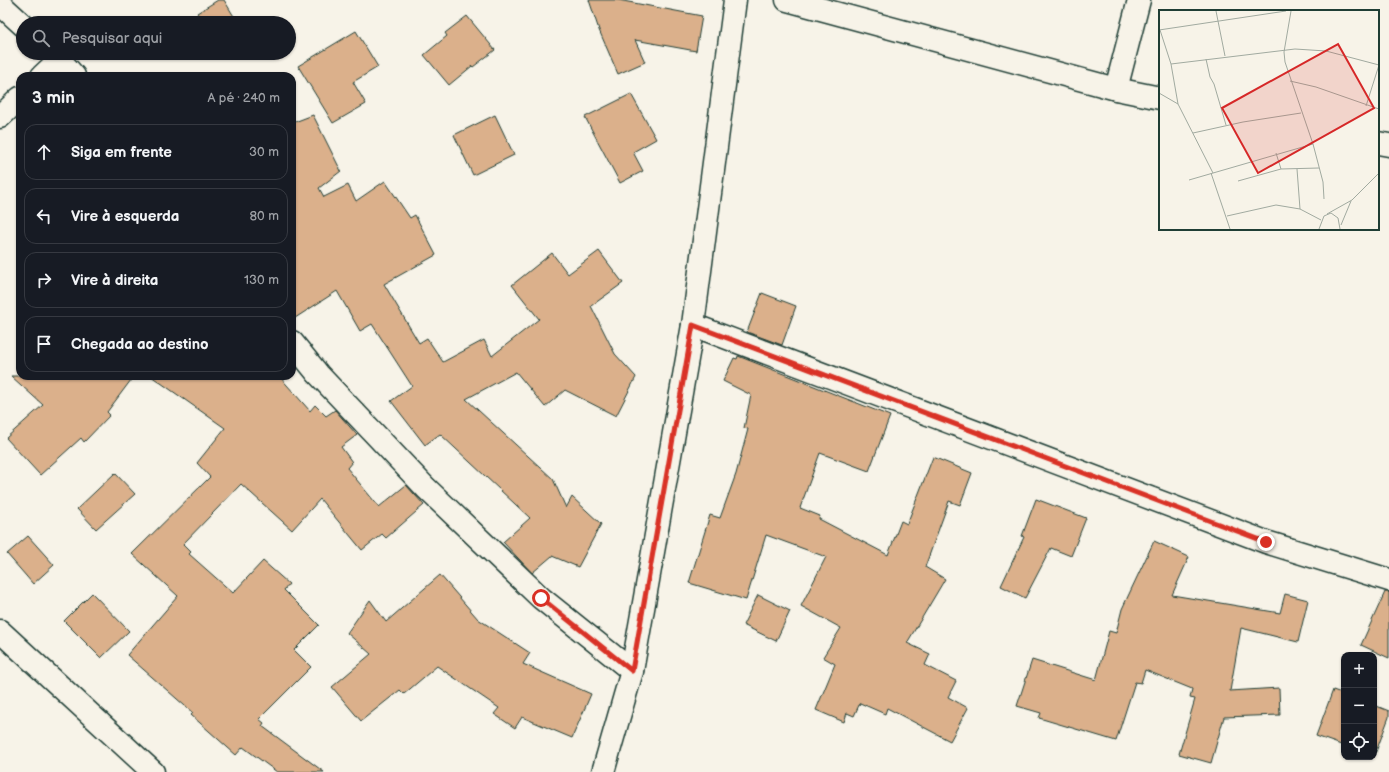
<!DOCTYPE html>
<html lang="pt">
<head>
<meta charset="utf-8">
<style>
	:root { --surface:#171b24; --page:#20242c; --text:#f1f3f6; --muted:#9ea1a6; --line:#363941 }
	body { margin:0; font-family:"Balsamiq Sans",sans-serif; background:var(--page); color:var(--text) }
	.controls { position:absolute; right:12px; bottom:12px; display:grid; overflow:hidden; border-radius:8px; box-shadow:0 1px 3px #0004 }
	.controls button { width:36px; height:36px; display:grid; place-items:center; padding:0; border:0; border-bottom:1px solid var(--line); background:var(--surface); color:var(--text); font:20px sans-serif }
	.stop { position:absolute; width:12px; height:12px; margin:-9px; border:3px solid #d93025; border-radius:50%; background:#fff }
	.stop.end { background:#d93025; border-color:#fff; box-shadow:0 1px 4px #0008 }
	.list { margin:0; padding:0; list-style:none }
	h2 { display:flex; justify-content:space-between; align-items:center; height:52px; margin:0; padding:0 16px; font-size:17px }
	h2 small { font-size:13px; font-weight:400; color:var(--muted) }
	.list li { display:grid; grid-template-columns:26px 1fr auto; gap:12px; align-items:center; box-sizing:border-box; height:56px; margin:0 8px 8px; padding:0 8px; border:1px solid var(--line); border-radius:12px }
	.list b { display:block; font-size:15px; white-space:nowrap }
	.list em { font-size:13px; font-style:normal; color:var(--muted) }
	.icon { flex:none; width:22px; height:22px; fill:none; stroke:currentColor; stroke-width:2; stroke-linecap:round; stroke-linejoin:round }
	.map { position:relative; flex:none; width:1389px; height:772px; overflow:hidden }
	.search { position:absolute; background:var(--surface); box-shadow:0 1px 3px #0004; left:16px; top:16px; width:280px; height:44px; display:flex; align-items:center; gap:10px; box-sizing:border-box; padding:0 14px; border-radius:22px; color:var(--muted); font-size:15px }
	.panel { position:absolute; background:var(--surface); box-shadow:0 1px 3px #0004; left:16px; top:72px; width:280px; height:308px; border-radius:12px }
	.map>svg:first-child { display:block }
	.building { fill:#dbb08b; stroke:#1f3d34 }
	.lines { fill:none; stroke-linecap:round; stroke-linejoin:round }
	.minor-casing { stroke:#1f3d34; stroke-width:25 }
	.minor { stroke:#f7f3e8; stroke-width:22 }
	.route { stroke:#d93025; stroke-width:5 }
	.inset-road { fill:none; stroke:#a1aaa0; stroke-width:1 }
	.view { fill:#d62828; fill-opacity:0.15; stroke:#d62828; stroke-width:2 }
	.inset-edge { fill:none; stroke:#1f3d34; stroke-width:2 }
</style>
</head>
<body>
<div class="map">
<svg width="1389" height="772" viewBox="0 0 1389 772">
	<rect width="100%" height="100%" fill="#f7f3e8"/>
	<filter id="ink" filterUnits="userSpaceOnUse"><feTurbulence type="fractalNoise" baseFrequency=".025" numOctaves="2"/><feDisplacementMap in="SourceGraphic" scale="8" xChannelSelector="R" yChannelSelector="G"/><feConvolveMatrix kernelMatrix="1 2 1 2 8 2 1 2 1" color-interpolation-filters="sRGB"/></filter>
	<g filter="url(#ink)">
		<g class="building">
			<path d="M 218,0 L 224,0 L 238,23 L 203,23 L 197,13 Z"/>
			<path d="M 589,0 L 618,0 L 702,16 L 696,51 L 635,40 L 645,62 L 618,74 L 599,30 Z"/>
			<path d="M 467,16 L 495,50 L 473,67 L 472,66 L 449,85 L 424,55 L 447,36 L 445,33 Z"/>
			<path d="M 356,31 L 378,67 L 353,82 L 366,104 L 333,123 L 298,66 Z"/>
			<path d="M 631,94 L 656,139 L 633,152 L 643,171 L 620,183 L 585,117 Z"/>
			<path d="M 313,115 L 341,171 L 319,188 L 324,197 L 348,185 L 356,201 L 385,181 L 410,218 L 415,215 L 436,255 L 384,284 L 419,343 L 427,338 L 443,362 L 484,340 L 492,356 L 539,319 L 512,285 L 552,253 L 568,274 L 599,251 L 623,283 L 591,306 L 615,354 L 636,377 L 616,416 L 565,390 L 545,407 L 516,372 L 466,399 L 553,479 L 566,508 L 572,497 L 601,524 L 578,567 L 552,556 L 532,573 L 503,542 L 530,518 L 440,434 L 425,445 L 391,401 L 412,386 L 372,324 L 360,331 L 337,291 L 292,320 L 292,123 Z"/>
			<path d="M 495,115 L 514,155 L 473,175 L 454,135 Z"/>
			<path d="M 762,293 L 796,306 L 782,345 L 747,332 Z"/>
			<path d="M 738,356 L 890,416 L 869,471 L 820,453 L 800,508 L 820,516 L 819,519 L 888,555 L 901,521 L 907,524 L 933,457 L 972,473 L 960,505 L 949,501 L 925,567 L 945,579 L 907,643 L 930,654 L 925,665 L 956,681 L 948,697 L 968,708 L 950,741 L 887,708 L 885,714 L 860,703 L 854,716 L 847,713 L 844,722 L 816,710 L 835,664 L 823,657 L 841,628 L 801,606 L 826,557 L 766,535 L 746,600 L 689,583 L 710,515 L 720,518 L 736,474 L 748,429 L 744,428 L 751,395 L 723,381 L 734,358 L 737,359 Z"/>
			<path d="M 11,376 L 134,376 L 107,412 L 110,415 L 84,442 L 81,438 L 40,475 L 6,438 L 43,405 Z"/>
			<path d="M 151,376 L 279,376 L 310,411 L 315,405 L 326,416 L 335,410 L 357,435 L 341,447 L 352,462 L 347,468 L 379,507 L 406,485 L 424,505 L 386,538 L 382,534 L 362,550 L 320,499 L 292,530 L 241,484 L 183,544 L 191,552 L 189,554 L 233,593 L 263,561 L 289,584 L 284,590 L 319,625 L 294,650 L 311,667 L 259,719 L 264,723 L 262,726 L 324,772 L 277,772 L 243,747 L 236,755 L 191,715 L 193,713 L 127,655 L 178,596 L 132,554 L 210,477 L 197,463 L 225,428 Z"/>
			<path d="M 115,473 L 135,494 L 96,529 L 77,509 Z"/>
			<path d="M 1036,499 L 1086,518 L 1071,556 L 1051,548 L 1025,598 L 1001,586 L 1024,537 L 1022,536 Z"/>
			<path d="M 28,536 L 54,565 L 33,584 L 7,554 Z"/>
			<path d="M 1154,541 L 1189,557 L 1172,595 L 1280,613 L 1285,594 L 1308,600 L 1298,642 L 1241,628 L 1230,691 L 1279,688 L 1280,715 L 1224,717 L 1211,763 L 1179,754 L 1195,699 L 1190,698 L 1192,689 L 1145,670 L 1141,683 L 1135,682 L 1116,741 L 1039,718 L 1041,713 L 1017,706 L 1032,660 L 1096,680 L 1109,631 L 1116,633 L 1122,609 Z"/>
			<path d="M 440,575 L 478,619 L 530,653 L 523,664 L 591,694 L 572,738 L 522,717 L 515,728 L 494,714 L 499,708 L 437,666 L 404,694 L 400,690 L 361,721 L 332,687 L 371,654 L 347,633 L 370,600 L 386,622 Z"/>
			<path d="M 1385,592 L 1389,592 L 1389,658 L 1361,645 Z"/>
			<path d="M 92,593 L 129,631 L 101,658 L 64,621 Z"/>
			<path d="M 758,595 L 790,611 L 776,641 L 743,625 Z"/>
			<path d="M 1333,690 L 1344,694 L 1344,746 L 1316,736 Z"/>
			<path d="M 1374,705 L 1389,711 L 1389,717 L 1374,757 Z"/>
		</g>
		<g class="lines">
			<defs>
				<g id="minor">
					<path d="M 787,0 L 1116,89 L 1160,98"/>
					<path d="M 0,4 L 23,25"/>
					<path d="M 54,53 L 74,76"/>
					<path d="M 42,76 L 60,59"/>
					<path d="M 1116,89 L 1139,0"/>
					<path d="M 0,117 L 20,98"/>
					<path d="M 1378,143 L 1389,145"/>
					<path d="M 693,325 L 1266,542 L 1389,580"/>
					<path d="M 292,342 L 318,374 L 426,488 L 541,598 L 632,671"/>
					<path d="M 0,631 L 153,772"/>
					<path d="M 603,772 L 632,671 L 693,325 L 735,0"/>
				</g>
			</defs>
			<use href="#minor" class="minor-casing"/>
			<use href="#minor" class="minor"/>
		</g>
	</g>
	<g class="lines" filter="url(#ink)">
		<path class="route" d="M 541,598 L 632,671 L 693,325 L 1266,542"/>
	</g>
	<g transform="translate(1159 10)">
		<rect width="220" height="220" fill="#f7f3e8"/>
		<path class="inset-road" d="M 57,1 L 66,46M 132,1 L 125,42 L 126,52 L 154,134 L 164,172 L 165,189M 0,20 L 127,1M 1,20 L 12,54 L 19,94 L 54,163M 47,49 L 51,67 L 55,74 L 67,115M 12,54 L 136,39 L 167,41 L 220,55 L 207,96M 131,71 L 157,77 L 220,99M 0,83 L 19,94M 34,123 L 84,112 L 142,103M 117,143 L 122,159M 138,159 L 141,199M 52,163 L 71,219M 30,170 L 154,134M 79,171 L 122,159 L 160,158M 168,204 L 193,190 L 220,163M 68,206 L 117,195 L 141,199 L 162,210M 182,215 L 192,191M 160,219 L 165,206 L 172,203 L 179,208 L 181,219"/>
		<path class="view" d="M 179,34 L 215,98 L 99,163 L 63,98 Z"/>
		<rect width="220" height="220" class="inset-edge"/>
	</g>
</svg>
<div class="controls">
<button>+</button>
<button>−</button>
<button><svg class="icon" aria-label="locate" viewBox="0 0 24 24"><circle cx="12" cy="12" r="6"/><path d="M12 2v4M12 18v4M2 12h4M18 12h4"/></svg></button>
</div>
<div class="stop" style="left:541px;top:598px"></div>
<div class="stop end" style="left:1266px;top:542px"></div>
<div class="search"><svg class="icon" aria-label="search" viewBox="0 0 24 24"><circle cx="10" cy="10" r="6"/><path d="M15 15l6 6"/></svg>Pesquisar aqui</div>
<section class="panel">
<h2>3 min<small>A pé · 240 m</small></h2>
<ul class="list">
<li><svg class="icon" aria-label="ahead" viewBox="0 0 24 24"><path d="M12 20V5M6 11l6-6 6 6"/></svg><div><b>Siga em frente</b></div><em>30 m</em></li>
<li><svg class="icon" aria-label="left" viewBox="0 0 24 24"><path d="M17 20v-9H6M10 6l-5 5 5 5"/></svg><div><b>Vire à esquerda</b></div><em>80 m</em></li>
<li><svg class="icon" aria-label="right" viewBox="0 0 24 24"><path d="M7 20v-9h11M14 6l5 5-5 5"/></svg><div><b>Vire à direita</b></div><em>130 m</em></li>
<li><svg class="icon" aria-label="arrive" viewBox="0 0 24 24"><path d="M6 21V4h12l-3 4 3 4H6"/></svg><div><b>Chegada ao destino</b></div></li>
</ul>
</section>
</div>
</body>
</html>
